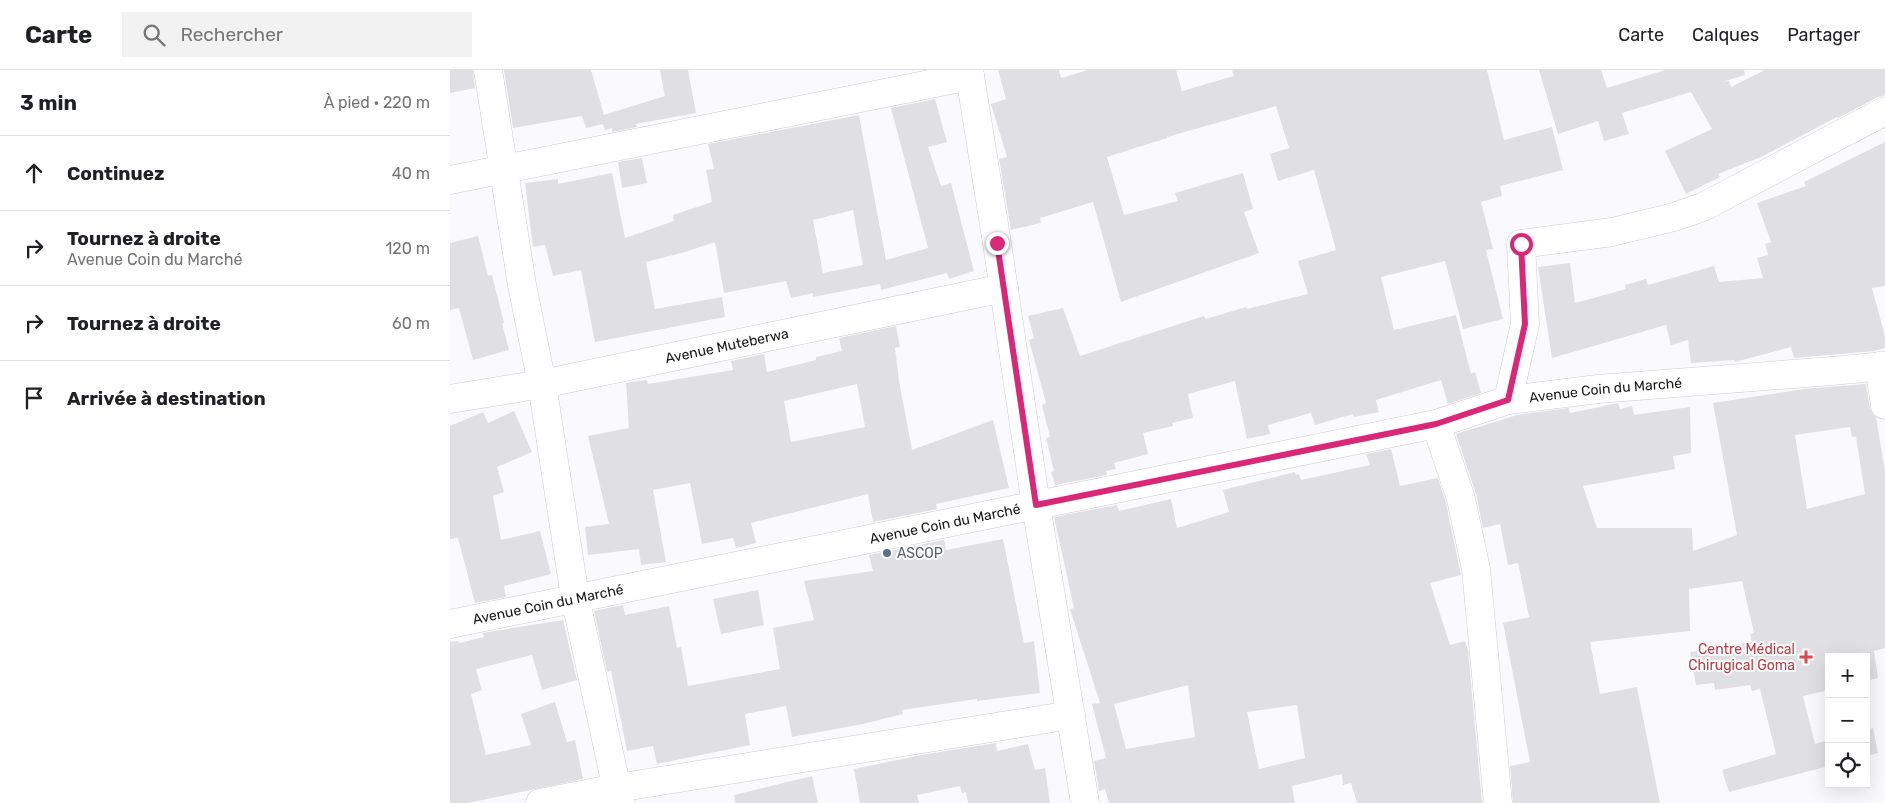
<!DOCTYPE html>
<html lang="fr">
<head>
<meta charset="utf-8">
<style>
	:root { --surface:#fff; --page:#f2f2f2; --text:#202124; --muted:#757577; --line:#e0e0e0 }
	body { margin:0; font-family:Rubik,sans-serif; background:var(--page); color:var(--text) }
	.controls { position:absolute; right:15px; bottom:15px; display:grid; overflow:hidden; border-radius:0px; box-shadow:0 5px 20px #0002 }
	.controls button { width:45px; height:45px; display:grid; place-items:center; padding:0; border:0; border-bottom:1px solid var(--line); background:var(--surface); color:var(--text); font:25px sans-serif }
	.stop { position:absolute; width:15px; height:15px; margin:-11px; border:4px solid #db2777; border-radius:50%; background:#fff }
	.stop.end { background:#db2777; border-color:#fff; box-shadow:0 1px 5px #0008 }
	.list { margin:0; padding:0; list-style:none }
	h2 { display:flex; justify-content:space-between; align-items:center; height:65px; margin:0; padding:0 20px; font-size:21px }
	h2 small { font-size:16px; font-weight:400; color:var(--muted) }
	.list li { display:grid; grid-template-columns:32px 1fr auto; gap:15px; align-items:center; box-sizing:border-box; height:75px; padding:0 20px; border-top:1px solid var(--line) }
	.list b { display:block; font-size:19px; white-space:nowrap }
	.list p { margin:0; font-size:16px; white-space:nowrap; color:var(--muted) }
	.list em { font-size:16px; font-style:normal; color:var(--muted) }
	.icon { flex:none; width:28px; height:28px; fill:none; stroke:currentColor; stroke-width:2; stroke-linecap:round; stroke-linejoin:round }
	.map { position:relative; flex:none; width:1435px; height:733px; overflow:hidden }
	header { display:flex; align-items:center; gap:30px; box-sizing:border-box; height:70px; padding:0 25px; background:var(--surface); border-bottom:1px solid var(--line) }
	header strong { font-size:24px }
	nav { display:flex; gap:28px; margin-inline-start:auto; font-size:18px }
	.search { width:350px; height:45px; background:var(--page); display:flex; align-items:center; gap:12px; box-sizing:border-box; padding:0 18px; border-radius:0px; color:var(--muted); font-size:19px }
	main { display:flex }
	aside { flex:1; background:var(--surface) }
	.map>svg:first-child { display:block }
	.building { fill:#e0e0e4; fill-rule:evenodd }
	.lines { fill:none; stroke-linecap:round; stroke-linejoin:round }
	.minor-casing { stroke:#cdcdd2; stroke-width:29 }
	.minor { stroke:#fff; stroke-width:28 }
	.route { stroke:#db2777; stroke-width:6 }
	.service-dot { fill:#5c6f8a; stroke:#fff; stroke-width:2 }
	.health-dot { fill:#e0444e; stroke:#fff; stroke-width:2 }
	.labels { text-anchor:middle; stroke-width:4; stroke-linejoin:round; paint-order:stroke }
	.street-label { font-size:14px; fill:#171718; stroke:#fff }
	.service-label { font-size:14px; fill:#4e5e75; stroke:#fff; text-anchor:start }
	.health-label { font-size:14px; fill:#be3a42; stroke:#fff; text-anchor:end }
</style>
</head>
<body>
<header>
<strong>Carte</strong>
<div class="search"><svg class="icon" aria-label="search" viewBox="0 0 24 24"><circle cx="10" cy="10" r="6"/><path d="M15 15l6 6"/></svg>Rechercher</div>
<nav><a>Carte</a><a>Calques</a><a>Partager</a></nav>
</header>
<main>
<aside>
<h2>3 min<small>À pied · 220 m</small></h2>
<ul class="list">
<li><svg class="icon" aria-label="ahead" viewBox="0 0 24 24"><path d="M12 20V5M6 11l6-6 6 6"/></svg><div><b>Continuez</b></div><em>40 m</em></li>
<li><svg class="icon" aria-label="right" viewBox="0 0 24 24"><path d="M7 20v-9h11M14 6l5 5-5 5"/></svg><div><b>Tournez à droite</b><p>Avenue Coin du Marché</p></div><em>120 m</em></li>
<li><svg class="icon" aria-label="right" viewBox="0 0 24 24"><path d="M7 20v-9h11M14 6l5 5-5 5"/></svg><div><b>Tournez à droite</b></div><em>60 m</em></li>
<li><svg class="icon" aria-label="arrive" viewBox="0 0 24 24"><path d="M6 21V4h12l-3 4 3 4H6"/></svg><div><b>Arrivée à destination</b></div></li>
</ul>
</aside>
<div class="map">
<svg width="1435" height="733" viewBox="0 0 1435 733">
	<rect width="100%" height="100%" fill="#fafafe"/>
	<g class="building">
		<path d="M 0,0 L 23,0 L 25,18 L 0,23 Z"/>
		<path d="M 54,0 L 141,0 L 154,45 L 215,26 L 210,0 L 238,0 L 246,43 L 186,54 L 187,57 L 162,62 L 162,58 L 155,60 L 153,54 L 136,58 L 132,46 L 63,58 Z"/>
		<path d="M 548,0 L 609,0 L 611,8 L 638,0 L 726,0 L 732,21 L 784,6 L 782,0 L 1037,0 L 1054,70 L 1102,57 L 1113,100 L 1050,116 L 1052,126 L 1031,132 L 1043,179 L 1036,180 L 1053,249 L 1013,259 L 995,191 L 931,207 L 944,260 L 1006,245 L 1021,304 L 1025,302 L 1031,323 L 998,334 L 991,310 L 926,330 L 929,342 L 904,347 L 903,344 L 865,355 L 861,343 L 818,355 L 820,364 L 797,369 L 785,311 L 738,324 L 743,348 L 722,353 L 723,356 L 693,363 L 698,384 L 664,393 L 666,399 L 656,401 L 657,405 L 605,415 L 601,402 L 604,401 L 596,368 L 600,367 L 592,335 L 596,333 L 579,270 L 584,268 L 578,246 L 613,238 L 630,286 L 754,246 L 756,249 L 796,237 L 797,239 L 858,224 L 848,191 L 886,180 L 864,100 L 828,111 L 820,84 L 839,78 L 826,36 L 717,67 L 717,68 L 657,87 L 674,145 L 728,131 L 725,123 L 793,103 L 803,139 L 794,142 L 809,183 L 671,232 L 643,132 L 590,148 L 591,153 L 561,160 L 549,89 L 557,87 L 541,34 L 556,29 Z"/>
		<path d="M 1089,0 L 1151,0 L 1157,18 L 1215,0 L 1294,0 L 1295,5 L 1272,12 L 1279,11 L 1281,17 L 1315,0 L 1435,0 L 1435,25 L 1428,27 L 1388,48 L 1387,47 L 1311,87 L 1268,104 L 1270,107 L 1236,124 L 1215,81 L 1262,59 L 1241,22 L 1172,43 L 1179,64 L 1154,71 L 1148,51 L 1108,64 Z"/>
		<path d="M 485,29 L 497,72 L 478,77 L 491,116 L 501,113 L 524,201 L 499,209 L 497,203 L 431,220 L 430,214 L 363,227 L 363,223 L 341,228 L 336,211 L 274,223 L 265,172 L 235,182 L 196,192 L 205,239 L 272,227 L 275,247 L 145,272 L 131,200 L 103,206 L 95,175 L 83,177 L 75,113 L 108,109 L 108,114 L 162,103 L 175,168 L 224,151 L 223,145 L 262,132 L 256,100 L 264,99 L 258,74 L 409,45 L 436,190 L 478,178 L 441,38 ZM 403,140 L 413,195 L 373,203 L 363,150 Z"/>
		<path d="M 1435,72 L 1435,216 L 1422,218 L 1435,266 L 1435,278 L 1424,281 L 1344,288 L 1341,277 L 1285,292 L 1284,290 L 1241,293 L 1238,270 L 1221,275 L 1216,255 L 1102,288 L 1088,197 L 1120,193 L 1125,233 L 1176,219 L 1175,215 L 1196,209 L 1198,215 L 1264,196 L 1269,212 L 1313,208 L 1307,188 L 1318,185 L 1315,174 L 1321,172 L 1307,133 L 1356,116 L 1354,112 Z"/>
		<path d="M 192,88 L 197,113 L 172,118 L 168,92 Z"/>
		<path d="M 28,166 L 38,206 L 42,205 L 54,253 L 52,253 L 59,280 L 23,290 L 9,238 L 0,240 L 0,173 Z"/>
		<path d="M 446,256 L 450,277 L 445,278 L 449,311 L 462,380 L 543,350 L 559,418 L 486,434 L 487,439 L 423,452 L 418,424 L 301,453 L 306,473 L 286,478 L 283,468 L 252,474 L 240,413 L 203,420 L 216,492 L 191,495 L 189,479 L 138,485 L 135,457 L 159,454 L 138,366 L 179,358 L 176,313 L 197,310 L 198,314 L 283,300 L 281,291 L 314,284 L 317,302 L 366,290 L 366,287 L 392,281 L 389,268 ZM 407,314 L 415,357 L 341,372 L 334,331 Z"/>
		<path d="M 1416,314 L 1420,338 L 1423,344 L 1426,347 L 1435,401 L 1435,578 L 1424,581 L 1428,608 L 1416,611 L 1416,587 L 1379,587 L 1379,620 L 1353,626 L 1365,674 L 1379,670 L 1379,696 L 1279,722 L 1272,700 L 1326,684 L 1310,619 L 1302,621 L 1300,615 L 1265,620 L 1264,613 L 1246,615 L 1240,582 L 1302,572 L 1300,564 L 1304,563 L 1292,511 L 1239,519 L 1240,561 L 1140,572 L 1150,624 L 1187,617 L 1210,733 L 1063,733 L 1060,696 L 1080,692 L 1053,553 L 1079,547 L 1068,493 L 1058,495 L 1050,454 L 1033,458 L 1026,424 L 1006,364 L 1067,345 L 1119,338 L 1120,343 L 1168,333 L 1170,339 L 1182,336 L 1184,345 L 1240,337 L 1241,383 L 1223,386 L 1225,399 L 1133,416 L 1147,458 L 1242,458 L 1243,481 L 1287,465 L 1263,333 L 1354,319 ZM 1400,357 L 1402,367 L 1406,367 L 1415,424 L 1357,439 L 1345,365 Z"/>
		<path d="M 64,341 L 82,382 L 47,397 L 54,422 L 43,426 L 51,470 L 90,461 L 101,504 L 54,516 L 56,527 L 25,533 L 8,468 L 0,469 L 0,356 L 33,342 L 38,353 Z"/>
		<path d="M 941,379 L 950,416 L 988,408 L 996,433 L 1011,505 L 980,513 L 1000,575 L 1015,571 L 1018,580 L 1032,733 L 907,733 L 901,713 L 893,715 L 892,704 L 842,716 L 845,733 L 659,733 L 655,719 L 649,721 L 644,691 L 656,688 L 642,634 L 650,633 L 620,539 L 624,538 L 604,447 L 667,435 L 669,441 L 721,429 L 727,458 L 779,442 L 773,420 L 845,402 L 846,405 L 849,404 L 851,410 L 920,395 L 916,384 ZM 738,615 L 745,667 L 676,679 L 664,634 ZM 847,635 L 855,688 L 809,699 L 797,642 Z"/>
		<path d="M 553,469 L 574,573 L 584,571 L 590,623 L 527,631 L 527,629 L 452,640 L 453,644 L 413,654 L 342,667 L 336,636 L 295,644 L 300,675 L 207,694 L 203,676 L 177,681 L 161,601 L 157,602 L 144,541 L 173,535 L 175,545 L 219,536 L 227,578 L 231,577 L 238,616 L 330,599 L 323,558 L 364,550 L 354,511 L 423,501 L 419,485 L 494,470 L 496,480 Z"/>
		<path d="M 308,520 L 314,555 L 271,564 L 263,529 Z"/>
		<path d="M 113,550 L 127,610 L 92,620 L 82,585 L 26,599 L 32,620 L 21,624 L 36,685 L 81,675 L 71,644 L 105,632 L 117,672 L 125,670 L 133,709 L 18,733 L 0,733 L 0,572 L 8,571 L 9,573 L 34,567 L 32,563 Z"/>
		<path d="M 1423,658 L 1428,683 L 1416,686 L 1416,660 Z"/>
		<path d="M 546,673 L 547,681 L 578,674 L 585,700 L 595,698 L 600,733 L 518,733 L 516,722 L 512,723 L 510,716 L 467,725 L 469,733 L 410,733 L 404,699 L 471,685 Z"/>
		<path d="M 362,706 L 368,733 L 285,733 L 284,725 Z"/>
	</g>
	<g class="lines">
		<defs>
			<g id="minor">
				<path d="M 38,0 L 72,215 L 92,314 L 125,527 L 170,733"/>
				<path d="M 519,0 L 547,173 L 586,435 L 635,733"/>
				<path d="M 0,110 L 520,6"/>
				<path d="M 1429,296 L 1435,335"/>
				<path id="s1" d="M 0,329 L 92,314 L 554,218"/>
				<path d="M 1058,330 L 1075,254 L 1071,174 L 1162,162 L 1224,147 L 1253,137 L 1435,41"/>
				<path d="M 986,354 L 1011,429 L 1026,499 L 1048,733"/>
				<path id="s2" d="M 0,554 L 986,354 L 1058,330 L 1148,319 L 1382,301 L 1435,296"/>
				<path d="M 90,733 L 167,718 L 621,645"/>
			</g>
		</defs>
		<use href="#minor" class="minor-casing"/>
		<use href="#minor" class="minor"/>
	</g>
	<g class="lines">
		<path class="route" d="M 547,173 L 586,435 L 986,354 L 1058,330 L 1075,254 L 1071,174"/>
	</g>
	<circle class="service-dot" cx="437" cy="483" r="5"/>
	<path class="health-dot" d="M1353.5 579.5h5v5h5v5h-5v5h-5v-5h-5v-5h5z"/>
	<g class="labels">
		<g class="street-label">
			<text dy="5" stroke="none"><textPath href="#s1" startOffset="282">Avenue Muteberwa</textPath></text>
			<text dy="5" stroke="none"><textPath href="#s2" startOffset="1180">Avenue Coin du Marché</textPath></text>
			<text dy="5" stroke="none"><textPath href="#s2" startOffset="505">Avenue Coin du Marché</textPath></text>
			<text dy="5" stroke="none"><textPath href="#s2" startOffset="100">Avenue Coin du Marché</textPath></text>
		</g>
		<g class="service-label">
			<text x="447" y="488">ASCOP</text>
		</g>
		<g class="health-label">
			<text x="1345" y="584">Centre Médical<tspan x="1345" dy="16">Chirugical Goma</tspan></text>
		</g>
	</g>
</svg>
<div class="controls">
<button>+</button>
<button>−</button>
<button><svg class="icon" aria-label="locate" viewBox="0 0 24 24"><circle cx="12" cy="12" r="6"/><path d="M12 2v4M12 18v4M2 12h4M18 12h4"/></svg></button>
</div>
<div class="stop" style="left:1071px;top:174px"></div>
<div class="stop end" style="left:547px;top:173px"></div>
</div>
</main>
</body>
</html>
